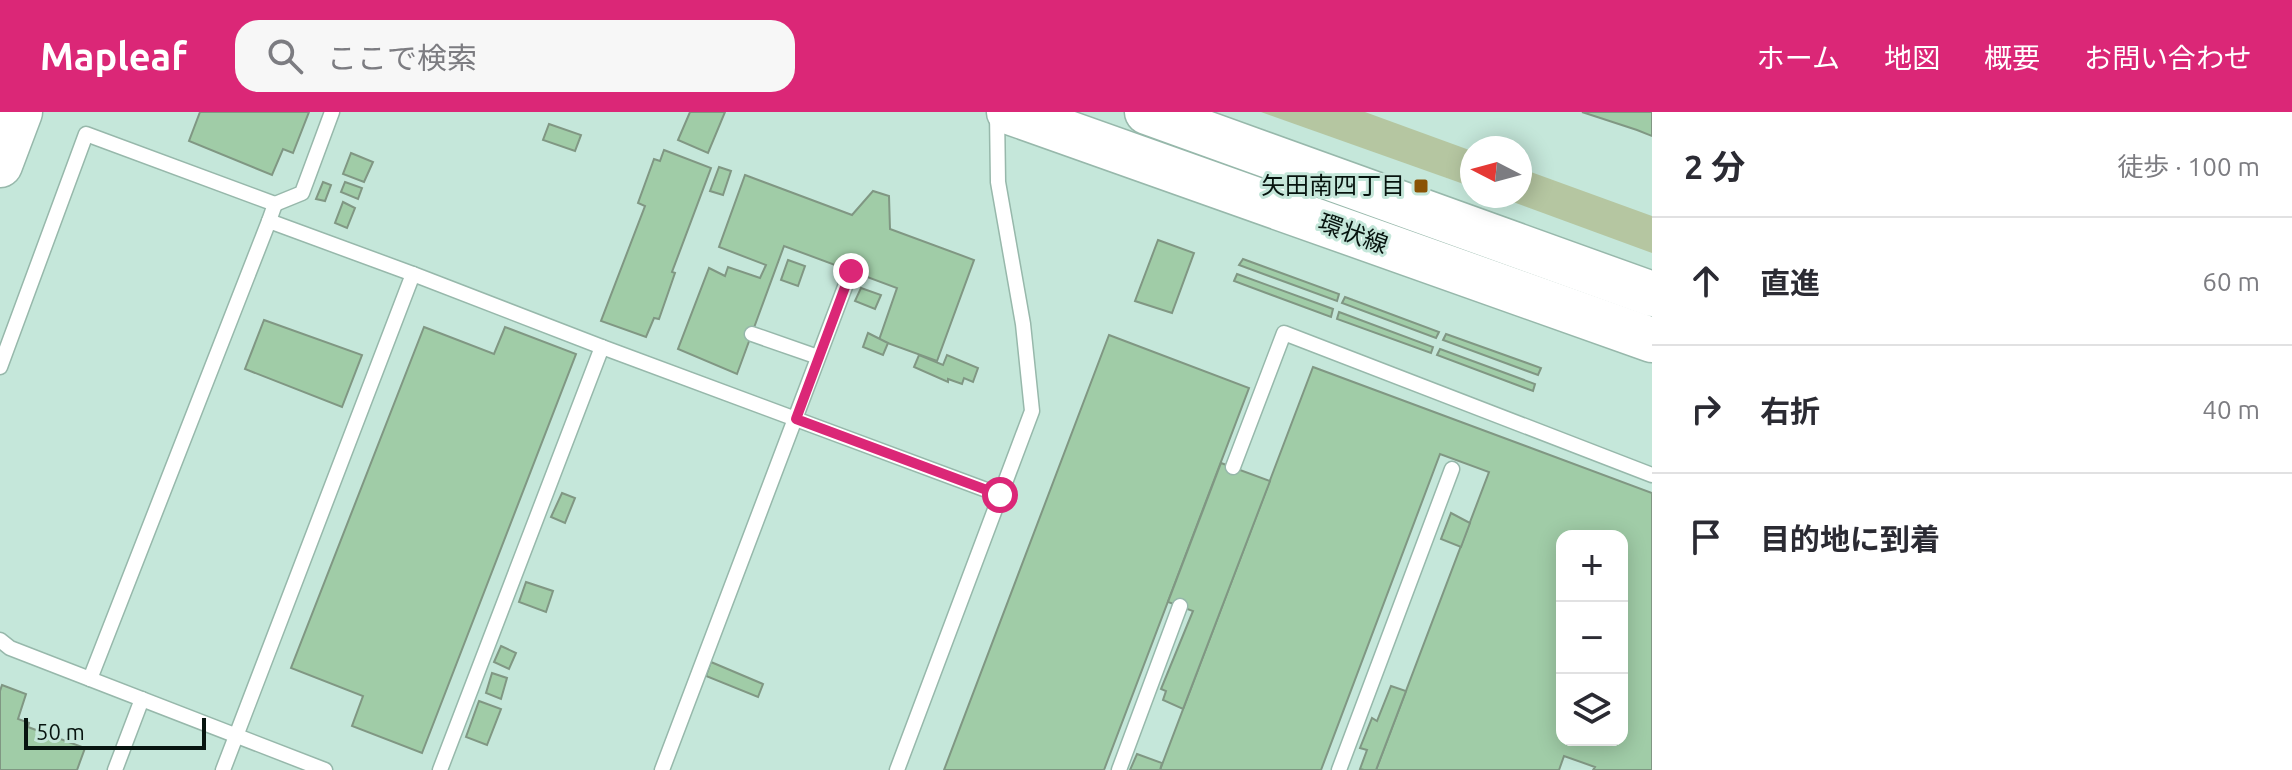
<!DOCTYPE html>
<html lang="ja">
<head>
<meta charset="utf-8">
<style>
	:root { --surface:#fff; --page:#f7f7f7; --text:#2b2b33; --muted:#7c7c81; --line:#e1e1e2; --accent:#db2777 }
	body { margin:0; font-family:Ubuntu,"Noto Sans JP",sans-serif; background:var(--page); color:var(--text) }
	.controls { position:absolute; right:24px; bottom:24px; display:grid; overflow:hidden; border-radius:16px; box-shadow:0 4px 20px #0003 }
	.controls button { width:72px; height:72px; display:grid; place-items:center; padding:0; border:0; border-bottom:2px solid var(--line); background:var(--surface); color:var(--text); font:40px sans-serif }
	.compass { position:absolute; left:1460px; top:24px; width:72px; height:72px; border-radius:50%; background:var(--surface); box-shadow:0 4px 20px #0003; rotate:276deg }
	.scale { position:absolute; left:24px; bottom:20px; width:182px; box-sizing:border-box; padding-left:8px; border:4px solid #07140f; border-top:0; font-size:22px; line-height:28px; white-space:nowrap; color:#07140f; -webkit-text-stroke:6px #c5e7da; paint-order:stroke }
	.stop { position:absolute; width:24px; height:24px; margin:-18px; border:6px solid #db2777; border-radius:50%; background:#fff }
	.stop.end { background:#db2777; border-color:#fff; box-shadow:0 2px 8px #0008 }
	.list { margin:0; padding:0; list-style:none }
	h2 { display:flex; justify-content:space-between; align-items:center; height:104px; margin:0; padding:0 32px; font-size:34px }
	h2 small { font-size:26px; font-weight:400; color:var(--muted) }
	.list li { display:grid; grid-template-columns:52px 1fr auto; gap:24px; align-items:center; box-sizing:border-box; height:128px; padding:0 32px; border-top:2px solid var(--line) }
	.list b { display:block; font-size:30px; white-space:nowrap }
	.list em { font-size:26px; font-style:normal; color:var(--muted) }
	.icon { flex:none; width:44px; height:44px; fill:none; stroke:currentColor; stroke-width:2; stroke-linecap:round; stroke-linejoin:round }
	.map { position:relative; flex:none; width:1652px; height:658px; overflow:hidden }
	header { display:flex; align-items:center; gap:48px; box-sizing:border-box; height:112px; padding:0 40px; background:var(--accent); color:#fff }
	header strong { font-size:38px }
	nav { display:flex; gap:44px; margin-inline-start:auto; font-size:28px }
	.search { width:560px; height:72px; background:var(--page); display:flex; align-items:center; gap:20px; box-sizing:border-box; padding:0 28px; border-radius:24px; color:var(--muted); font-size:30px }
	main { display:flex }
	aside { flex:1; background:var(--surface) }
	.map>svg:first-child { display:block }
	.green { fill:#b5c6a1 }
	.building { fill:#a0cca7; stroke:#809783; stroke-width:2; fill-rule:evenodd }
	.lines { fill:none; stroke-linecap:round; stroke-linejoin:round }
	.lane-casing { stroke:#97b8ab; stroke-width:17 }
	.primary-casing { stroke:#97b8ab; stroke-width:47 }
	.lane { stroke:#fff; stroke-width:14 }
	.primary { stroke:#fff; stroke-width:44 }
	.route { stroke:#db2777; stroke-width:10 }
	.poi-dot { fill:#8a5305; stroke:#c5e7da; stroke-width:3 }
	.labels { text-anchor:middle; stroke-width:6; stroke-linejoin:round; paint-order:stroke }
	.poi-label { font-size:24px; fill:#07140f; stroke:#c5e7da; text-anchor:end }
	.street-label { font-size:24px; fill:#07140f; stroke:#c5e7da }
</style>
</head>
<body>
<header>
<strong>Mapleaf</strong>
<div class="search"><svg class="icon" aria-label="search" viewBox="0 0 24 24"><circle cx="10" cy="10" r="6"/><path d="M15 15l6 6"/></svg>ここで検索</div>
<nav><a>ホーム</a><a>地図</a><a>概要</a><a>お問い合わせ</a></nav>
</header>
<main>
<div class="map">
<svg width="1652" height="658" viewBox="0 0 1652 658">
	<rect width="100%" height="100%" fill="#c5e7da"/>
	<g class="green">
		<path d="M 1261,0 L 1365,0 L 1472,39 L 1472,75 Z"/>
		<path d="M 1520,56 L 1652,104 L 1652,141 L 1497,84 L 1520,84 Z"/>
	</g>
	<g class="building">
		<path d="M 200,0 L 309,0 L 293,41 L 283,37 L 272,63 L 189,29 Z"/>
		<path d="M 690,0 L 725,0 L 708,41 L 678,28 Z"/>
		<path d="M 1582,0 L 1652,0 L 1652,24 L 1637,18 Z"/>
		<path d="M 549,12 L 581,23 L 575,39 L 543,28 Z"/>
		<path d="M 664,38 L 711,56 L 672,160 L 675,161 L 659,207 L 654,206 L 646,225 L 601,209 L 645,94 L 638,91 L 654,47 L 660,49 Z"/>
		<path d="M 351,41 L 373,50 L 364,70 L 343,62 Z"/>
		<path d="M 719,55 L 731,59 L 723,83 L 710,79 Z"/>
		<path d="M 745,63 L 852,103 L 873,79 L 889,84 L 890,117 L 974,148 L 937,249 L 879,228 L 897,176 L 784,134 L 737,262 L 678,237 L 709,156 L 725,164 L 728,155 L 760,166 L 766,153 L 719,135 Z"/>
		<path d="M 323,70 L 331,73 L 325,89 L 316,87 Z"/>
		<path d="M 345,70 L 362,76 L 358,87 L 341,80 Z"/>
		<path d="M 343,90 L 355,96 L 347,116 L 335,111 Z"/>
		<path d="M 1158,128 L 1194,141 L 1172,201 L 1135,189 Z"/>
		<path d="M 1243,147 L 1339,182 L 1337,189 L 1239,153 Z"/>
		<path d="M 788,148 L 805,154 L 798,174 L 781,168 Z"/>
		<path d="M 1237,162 L 1333,197 L 1331,205 L 1234,169 Z"/>
		<path d="M 861,176 L 881,183 L 875,197 L 855,189 Z"/>
		<path d="M 1345,185 L 1439,220 L 1436,226 L 1342,191 Z"/>
		<path d="M 1339,200 L 1433,235 L 1431,241 L 1337,207 Z"/>
		<path d="M 264,208 L 362,243 L 342,295 L 245,257 Z"/>
		<path d="M 424,215 L 494,242 L 505,215 L 576,242 L 422,641 L 352,614 L 363,584 L 291,556 Z"/>
		<path d="M 868,221 L 888,231 L 883,243 L 863,235 Z"/>
		<path d="M 1446,222 L 1541,256 L 1538,263 L 1443,228 Z"/>
		<path d="M 1109,223 L 1249,276 L 1104,658 L 944,658 Z"/>
		<path d="M 1440,237 L 1535,272 L 1533,279 L 1437,243 Z"/>
		<path d="M 919,243 L 943,253 L 947,243 L 978,256 L 973,270 L 964,266 L 962,272 L 948,267 L 948,270 L 914,255 Z"/>
		<path d="M 1313,255 L 1652,381 L 1652,658 L 1593,658 L 1595,655 L 1564,644 L 1559,658 L 1376,658 L 1489,360 L 1440,342 L 1321,658 L 1160,658 ZM 1562,424 L 1622,424 L 1622,628 L 1562,628 Z"/>
		<path d="M 1221,351 L 1270,369 L 1183,597 L 1163,588 L 1166,579 L 1161,577 L 1193,499 L 1168,490 Z"/>
		<path d="M 562,381 L 575,386 L 565,411 L 551,405 Z"/>
		<path d="M 1451,401 L 1470,411 L 1461,435 L 1441,427 Z"/>
		<path d="M 526,470 L 553,479 L 546,500 L 519,490 Z"/>
		<path d="M 501,534 L 516,541 L 509,557 L 494,550 Z"/>
		<path d="M 711,550 L 763,572 L 758,585 L 706,564 Z"/>
		<path d="M 492,561 L 507,566 L 501,587 L 486,581 Z"/>
		<path d="M 2,573 L 26,582 L 18,607 L 29,611 L 28,615 L 85,636 L 77,658 L 0,658 L 0,579 Z"/>
		<path d="M 1391,574 L 1406,579 L 1376,658 L 1364,658 L 1360,657 L 1367,638 L 1360,636 L 1372,606 L 1377,609 Z"/>
		<path d="M 479,589 L 501,597 L 487,633 L 466,625 Z"/>
		<path d="M 1137,642 L 1162,651 L 1160,658 L 1130,658 Z"/>
	</g>
	<g class="lines">
		<defs>
			<g id="lane">
				<path d="M 275,92 L 302,81 L 332,0"/>
				<path d="M 752,222 L 818,245"/>
				<path d="M 0,255 L 86,22 L 275,92 L 269,109"/>
				<path d="M 1233,355 L 1284,221 L 1652,363"/>
				<path d="M 0,528 L 10,536 L 325,658"/>
				<path d="M 90,567 L 269,109 L 413,162"/>
				<path d="M 115,658 L 142,587"/>
				<path d="M 223,658 L 413,162 L 602,235"/>
				<path d="M 440,658 L 602,235 L 1000,383"/>
				<path d="M 662,658 L 851,159"/>
				<path d="M 897,658 L 1032,299 L 1023,212 L 998,70 L 997,1"/>
				<path d="M 1119,658 L 1180,494"/>
				<path d="M 1339,658 L 1452,357"/>
			</g>
			<g id="primary">
				<path d="M 1009,0 L 1652,228"/>
				<path d="M 1147,0 L 1652,182"/>
				<path d="M 0,53 L 20,0"/>
			</g>
		</defs>
		<use href="#lane" class="lane-casing"/>
		<use href="#primary" class="primary-casing"/>
		<use href="#lane" class="lane"/>
		<use href="#primary" class="primary"/>
	</g>
	<g class="lines">
		<path class="route" d="M 851,159 L 796,307 L 1000,383"/>
	</g>
	<rect class="poi-dot" x="1413" y="66" width="16" height="16" rx="4"/>
	<g class="labels">
		<g class="poi-label">
			<text x="1405" y="82">矢田南四丁目</text>
		</g>
		<g class="street-label">
			<text transform="translate(1353 122) rotate(20)" y="8">環状線</text>
		</g>
	</g>
</svg>
<div class="controls">
<button>+</button>
<button>−</button>
<button><svg class="icon" aria-label="layers" viewBox="0 0 24 24"><path d="M12 4l9 5-9 5-9-5zM3 14l9 5 9-5"/></svg></button>
</div>
<svg class="compass" viewBox="-18 -18 36 36"><path d="M0-13l5 13h-10z" fill="#e53935"/><path d="M0 13l5-13h-10z" fill="#7c7c81"/></svg>
<div class="scale">50 m</div>
<div class="stop" style="left:1000px;top:383px"></div>
<div class="stop end" style="left:851px;top:159px"></div>
</div>
<aside>
<h2>2 分<small>徒歩 · 100 m</small></h2>
<ul class="list">
<li><svg class="icon" aria-label="ahead" viewBox="0 0 24 24"><path d="M12 20V5M6 11l6-6 6 6"/></svg><div><b>直進</b></div><em>60 m</em></li>
<li><svg class="icon" aria-label="right" viewBox="0 0 24 24"><path d="M7 20v-9h11M14 6l5 5-5 5"/></svg><div><b>右折</b></div><em>40 m</em></li>
<li><svg class="icon" aria-label="arrive" viewBox="0 0 24 24"><path d="M6 21V4h12l-3 4 3 4H6"/></svg><div><b>目的地に到着</b></div></li>
</ul>
</aside>
</main>
</body>
</html>
